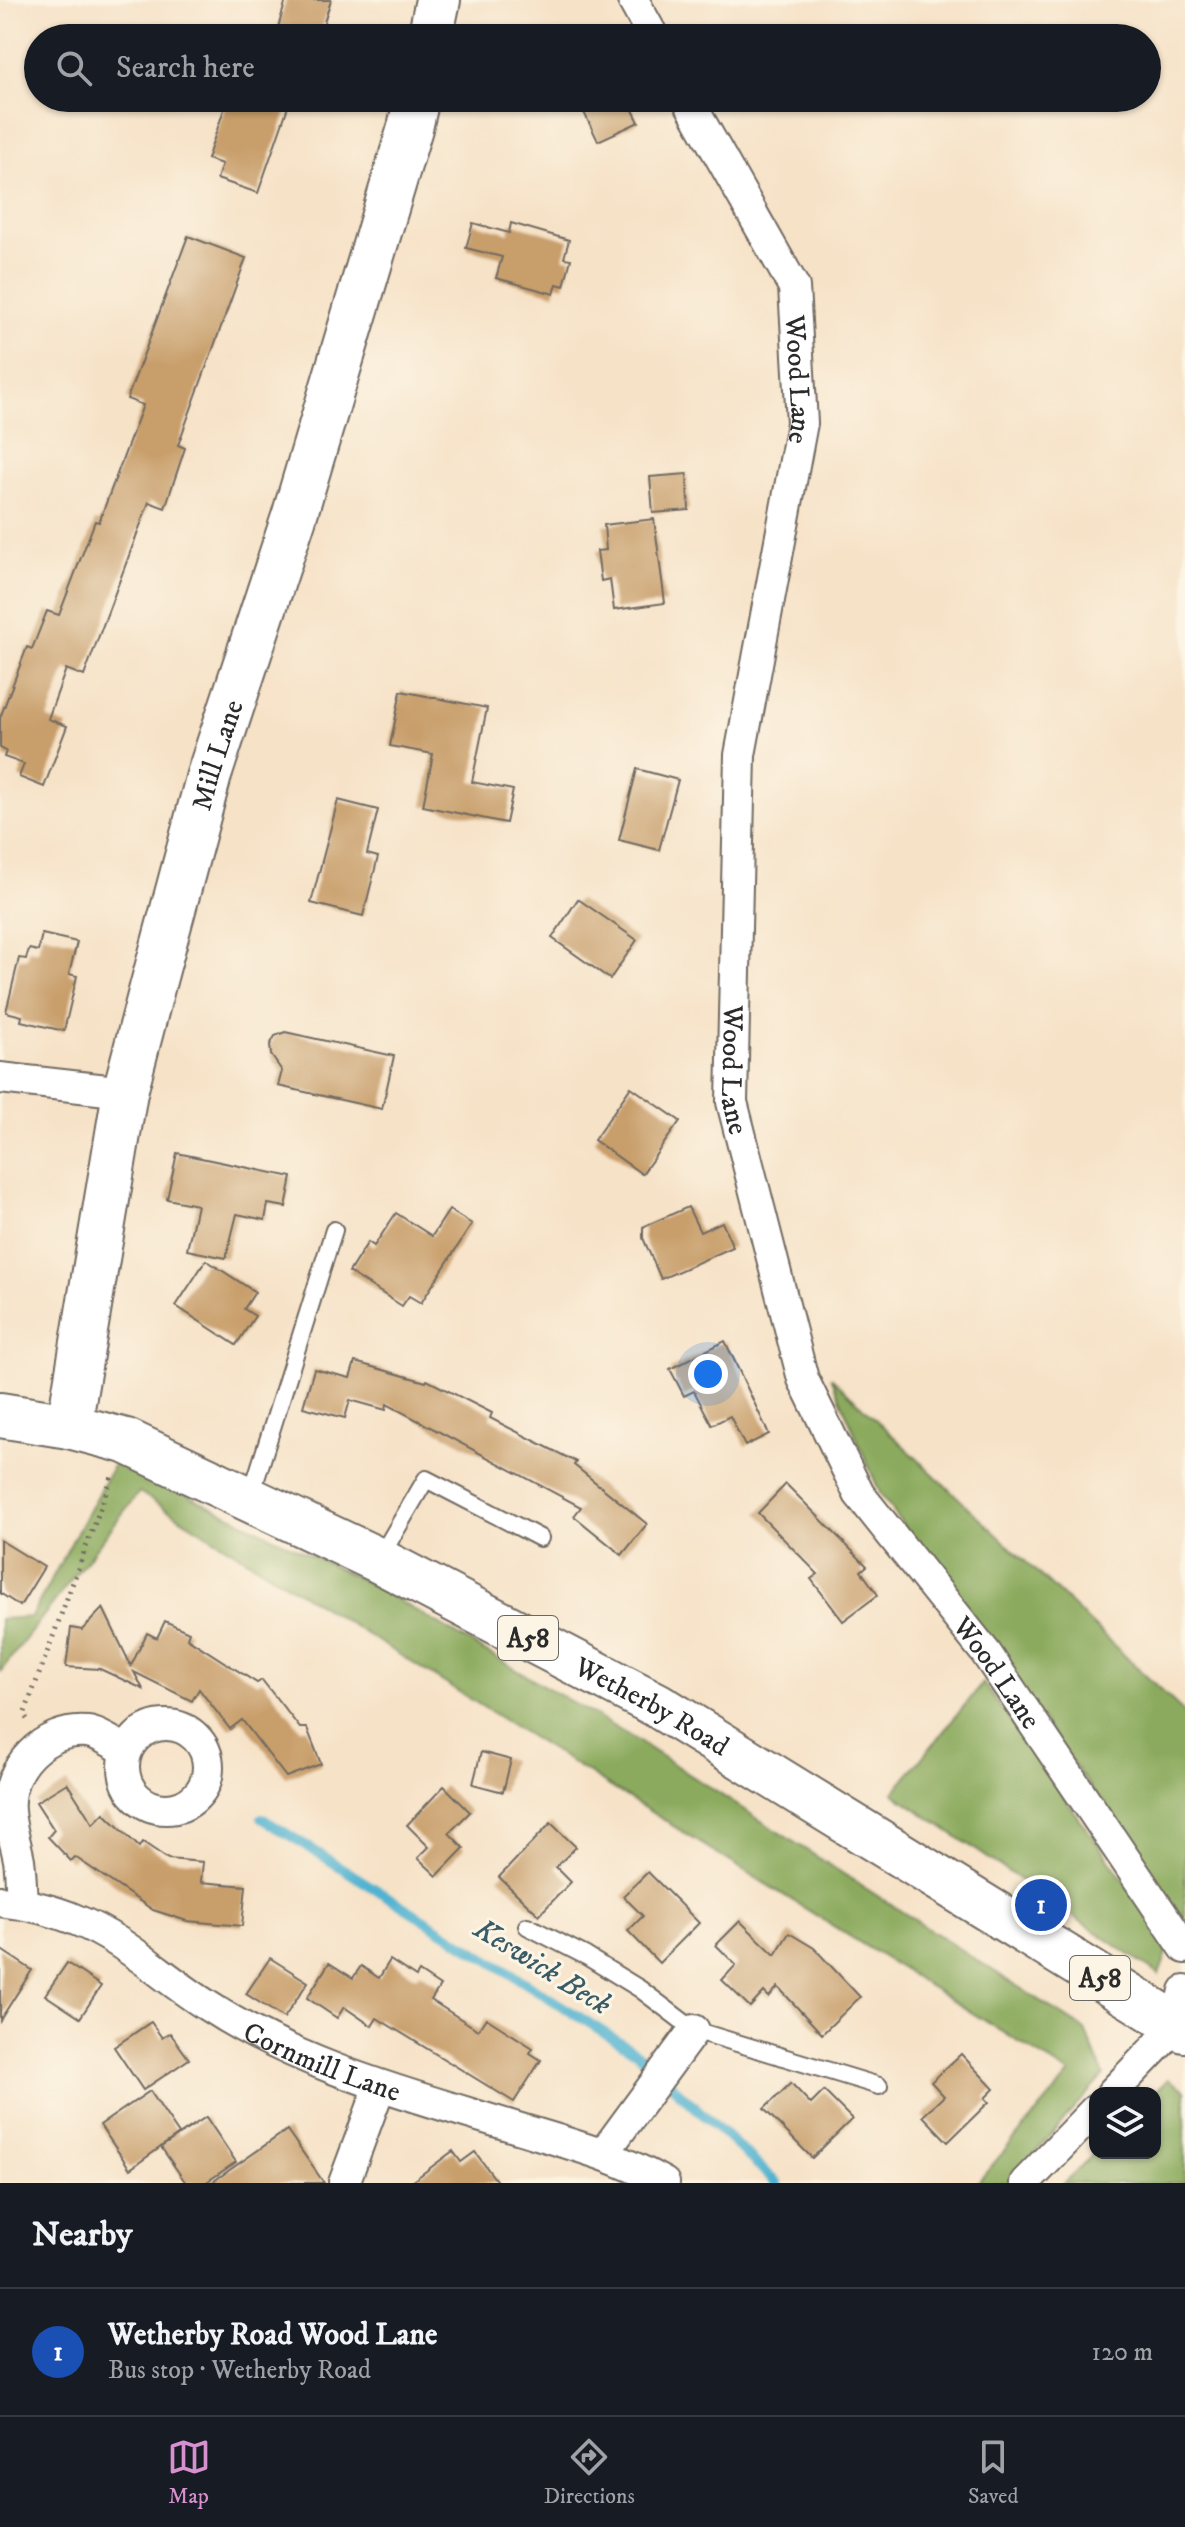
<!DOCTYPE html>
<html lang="en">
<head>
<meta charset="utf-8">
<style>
	:root { --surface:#171b24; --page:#20242c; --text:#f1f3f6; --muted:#9ea1a6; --line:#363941; --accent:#d690ce }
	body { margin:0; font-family:"IM FELL DW Pica",serif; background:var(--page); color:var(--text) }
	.controls { position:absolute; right:24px; bottom:24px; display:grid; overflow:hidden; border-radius:16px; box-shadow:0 2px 6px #0004 }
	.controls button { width:72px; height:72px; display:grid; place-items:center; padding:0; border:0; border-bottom:2px solid var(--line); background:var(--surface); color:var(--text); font:40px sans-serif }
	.you { position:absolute; left:708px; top:1374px; width:28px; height:28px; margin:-20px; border:6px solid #fff; border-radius:50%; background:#1a73e8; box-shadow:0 0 0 12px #1a73e833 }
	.badge { display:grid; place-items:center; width:52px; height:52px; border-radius:50%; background:var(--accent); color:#fff; font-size:26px; font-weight:700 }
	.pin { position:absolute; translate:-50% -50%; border:4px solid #fff; box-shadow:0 2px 8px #0006 }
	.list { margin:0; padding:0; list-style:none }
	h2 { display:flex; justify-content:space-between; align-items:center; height:104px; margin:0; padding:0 32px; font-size:34px }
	h2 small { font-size:26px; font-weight:400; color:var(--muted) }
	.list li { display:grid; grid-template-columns:52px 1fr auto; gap:24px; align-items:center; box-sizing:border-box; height:128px; padding:0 32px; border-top:2px solid var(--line) }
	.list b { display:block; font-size:30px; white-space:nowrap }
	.list p { margin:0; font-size:26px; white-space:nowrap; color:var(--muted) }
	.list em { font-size:26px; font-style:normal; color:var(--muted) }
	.icon { flex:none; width:44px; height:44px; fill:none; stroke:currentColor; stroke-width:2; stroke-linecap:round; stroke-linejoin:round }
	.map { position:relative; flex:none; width:1185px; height:2183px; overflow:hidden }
	.search { position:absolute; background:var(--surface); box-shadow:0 2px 6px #0004; left:24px; right:24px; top:24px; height:88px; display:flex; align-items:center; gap:20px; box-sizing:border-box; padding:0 28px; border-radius:44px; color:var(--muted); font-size:30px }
	.sheet { height:232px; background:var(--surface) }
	nav { display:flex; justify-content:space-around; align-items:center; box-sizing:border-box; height:112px; border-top:2px solid var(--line); background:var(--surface); font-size:22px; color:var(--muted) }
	nav a { display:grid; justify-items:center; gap:4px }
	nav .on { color:var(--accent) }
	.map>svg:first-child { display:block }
	.forest { fill:#8baa5d; stroke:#5b6a44; stroke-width:2 }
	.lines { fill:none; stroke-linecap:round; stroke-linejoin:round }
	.stream { stroke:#51b3d0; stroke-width:10 }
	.building { fill:#c89e6b }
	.lane-casing { stroke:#726b62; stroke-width:20 }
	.street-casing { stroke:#726b62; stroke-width:34 }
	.secondary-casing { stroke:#726b62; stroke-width:48 }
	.primary-casing { stroke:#726b62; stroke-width:48 }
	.path { stroke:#726b62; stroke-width:5; stroke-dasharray:2 6; stroke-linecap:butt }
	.lane { stroke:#fff; stroke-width:16 }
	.street { stroke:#fff; stroke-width:30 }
	.secondary { stroke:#fff; stroke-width:44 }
	.primary { stroke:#fff; stroke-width:44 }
	.labels { text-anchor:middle; stroke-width:6; stroke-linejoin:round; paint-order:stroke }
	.shield { fill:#fcf5e5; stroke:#6a6863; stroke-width:2 }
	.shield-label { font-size:26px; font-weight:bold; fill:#2b2b2b }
	.street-label { font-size:28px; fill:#2b2b2b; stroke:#fcf5e5 }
	.water-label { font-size:30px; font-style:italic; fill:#385b65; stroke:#fcf5e5 }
</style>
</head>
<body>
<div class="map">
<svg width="1185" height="2183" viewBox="0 0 1185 2183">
	<rect width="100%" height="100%" fill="#fcf5e5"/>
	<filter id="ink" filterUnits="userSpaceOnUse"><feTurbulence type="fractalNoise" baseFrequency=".0125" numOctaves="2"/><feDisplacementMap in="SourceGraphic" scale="16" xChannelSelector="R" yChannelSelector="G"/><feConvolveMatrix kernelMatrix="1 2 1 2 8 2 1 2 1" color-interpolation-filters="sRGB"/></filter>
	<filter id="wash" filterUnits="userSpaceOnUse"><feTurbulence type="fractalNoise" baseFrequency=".006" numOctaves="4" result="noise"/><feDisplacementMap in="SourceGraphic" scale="32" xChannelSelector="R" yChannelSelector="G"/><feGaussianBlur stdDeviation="1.8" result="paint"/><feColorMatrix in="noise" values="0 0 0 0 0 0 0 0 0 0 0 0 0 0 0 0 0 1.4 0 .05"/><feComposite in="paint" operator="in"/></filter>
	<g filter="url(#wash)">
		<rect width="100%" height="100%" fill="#f6e2c7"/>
		<g class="forest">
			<path d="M 831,1377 L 1185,1713 L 1185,1920 L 880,1493 Z"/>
			<path d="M 116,1460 L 372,1585 L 633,1738 L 1085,2030 L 1104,2075 L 1008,2183 L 977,2183 L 1070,2074 L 139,1492 L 0,1672 L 0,1619 L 31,1617 Z"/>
			<path d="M 983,1683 L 1170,1945 L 1159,1975 L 893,1793 Z"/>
			<path d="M 1168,2079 L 1185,2090 L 1185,2183 L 1064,2183 L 1095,2152 L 1155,2153 L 1154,2093 Z"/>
		</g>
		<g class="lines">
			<path class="stream" d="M 262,1818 L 637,2053 L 777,2183"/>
		</g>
		<g id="blocks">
			<g class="building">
				<path d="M 286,0 L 331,0 L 319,38 L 275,38 Z"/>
				<path d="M 228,98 L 291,98 L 258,193 L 217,179 L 222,164 L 207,159 Z"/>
				<path d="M 577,98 L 627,98 L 639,122 L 598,141 Z"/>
				<path d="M 473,223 L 509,233 L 511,223 L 569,240 L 564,258 L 571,259 L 564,286 L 557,284 L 554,294 L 496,278 L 502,257 L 466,248 Z"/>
				<path d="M 188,236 L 246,258 L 178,445 L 185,448 L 165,508 L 149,502 L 84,676 L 66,669 L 48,719 L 67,726 L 44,787 L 19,777 L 24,764 L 4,757 L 6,751 L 0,748 L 0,718 L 27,647 L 32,649 L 47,611 L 59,615 L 95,521 L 99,522 L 143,405 L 127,399 Z"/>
				<path d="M 687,474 L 689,510 L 653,513 L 650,477 Z"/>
				<path d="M 654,519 L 665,603 L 614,610 L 610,579 L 601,581 L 597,551 L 606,550 L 604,525 Z"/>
				<path d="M 401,691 L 487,708 L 472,782 L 513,790 L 506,823 L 423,806 L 433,754 L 390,746 Z"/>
				<path d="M 637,769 L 678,780 L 659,850 L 619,840 Z"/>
				<path d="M 338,800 L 378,810 L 367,854 L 378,857 L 363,916 L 311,903 Z"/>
				<path d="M 578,899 L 637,940 L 610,979 L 552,938 Z"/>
				<path d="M 42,934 L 77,942 L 69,974 L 77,976 L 64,1031 L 21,1021 L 22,1016 L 6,1012 L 19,958 L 26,959 L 29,949 L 38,951 Z"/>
				<path d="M 285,1032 L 394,1056 L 382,1109 L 278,1086 L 282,1071 L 271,1055 L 270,1045 L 275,1036 Z"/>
				<path d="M 631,1087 L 680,1121 L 642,1174 L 594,1140 Z"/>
				<path d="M 177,1153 L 292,1177 L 286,1207 L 268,1204 L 265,1220 L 237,1214 L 226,1258 L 187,1250 L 197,1205 L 167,1199 Z"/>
				<path d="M 688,1207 L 700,1232 L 722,1222 L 733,1247 L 661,1279 L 643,1238 L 643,1227 Z"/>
				<path d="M 449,1210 L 472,1224 L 421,1303 L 409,1296 L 402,1306 L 349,1272 L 368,1242 L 374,1246 L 396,1213 L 432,1236 Z"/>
				<path d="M 206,1260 L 255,1292 L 244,1309 L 255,1316 L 236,1345 L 176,1306 Z"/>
				<path d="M 725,1341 L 769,1434 L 745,1446 L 730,1416 L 712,1425 L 694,1391 L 684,1396 L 670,1369 Z"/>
				<path d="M 355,1362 L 426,1382 L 427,1380 L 492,1413 L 490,1418 L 576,1462 L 574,1465 L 647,1524 L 622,1555 L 574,1516 L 581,1507 L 387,1404 L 386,1410 L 350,1400 L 345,1418 L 303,1407 L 314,1369 L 350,1378 Z"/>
				<path d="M 786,1484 L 867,1566 L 861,1571 L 878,1595 L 843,1621 L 811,1579 L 818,1574 L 758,1513 Z"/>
				<path d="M 0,1540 L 44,1567 L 20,1606 L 0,1593 Z"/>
				<path d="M 103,1608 L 131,1666 L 147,1633 L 157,1638 L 165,1621 L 189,1632 L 187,1638 L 257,1683 L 262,1680 L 300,1728 L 307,1728 L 321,1764 L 286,1777 L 242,1720 L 230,1729 L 199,1689 L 192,1701 L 134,1672 L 143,1689 L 100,1669 L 66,1667 L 71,1628 L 82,1630 Z"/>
				<path d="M 481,1752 L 511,1760 L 503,1792 L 473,1784 Z"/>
				<path d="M 67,1783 L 93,1824 L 104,1813 L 139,1847 L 143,1842 L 168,1859 L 203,1862 L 201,1882 L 246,1886 L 242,1926 L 187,1921 L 153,1910 L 75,1857 L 71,1861 L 48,1837 L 54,1830 L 36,1802 Z"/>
				<path d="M 444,1786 L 470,1812 L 449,1833 L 464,1848 L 437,1876 L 418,1858 L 429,1847 L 407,1825 Z"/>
				<path d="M 551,1823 L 576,1847 L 556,1867 L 571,1882 L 539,1915 L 499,1877 Z"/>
				<path d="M 648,1872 L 699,1923 L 659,1963 L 628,1931 L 643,1916 L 623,1896 Z"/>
				<path d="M 740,1921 L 775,1955 L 789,1933 L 814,1948 L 860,1997 L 822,2034 L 778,1987 L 769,1997 L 764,1992 L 750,2007 L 722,1980 L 736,1965 L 716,1945 Z"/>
				<path d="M 0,1949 L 32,1970 L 0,2020 Z"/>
				<path d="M 270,1958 L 308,1982 L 284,2018 L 246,1994 Z"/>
				<path d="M 390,1960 L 416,1977 L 419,1972 L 440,1986 L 431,2000 L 478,2030 L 486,2018 L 533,2048 L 530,2053 L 541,2060 L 514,2102 L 377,2018 L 372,2026 L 344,2007 L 337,2018 L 307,1998 L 329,1963 L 353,1978 L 361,1966 L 379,1978 Z"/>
				<path d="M 67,1963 L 101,1986 L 80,2018 L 45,1995 Z"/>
				<path d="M 151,2022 L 162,2038 L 170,2033 L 189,2059 L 143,2090 L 114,2047 Z"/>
				<path d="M 961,2054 L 994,2089 L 985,2098 L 989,2102 L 948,2142 L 923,2116 L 944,2096 L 931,2082 Z"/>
				<path d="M 791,2083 L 811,2104 L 824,2091 L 852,2119 L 812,2158 L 764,2109 Z"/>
				<path d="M 150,2091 L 179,2134 L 130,2169 L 100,2125 Z"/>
				<path d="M 206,2117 L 236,2162 L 205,2183 L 186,2183 L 161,2147 Z"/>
				<path d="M 287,2130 L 324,2183 L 211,2183 Z"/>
				<path d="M 453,2151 L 461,2162 L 475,2152 L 498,2183 L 410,2183 Z"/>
			</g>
		</g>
	</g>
	<g filter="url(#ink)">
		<use href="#blocks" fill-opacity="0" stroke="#726b62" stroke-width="2"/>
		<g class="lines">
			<defs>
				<g id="lane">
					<path d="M 250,1498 L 334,1230"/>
					<path d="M 379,1559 L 426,1479 L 540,1538"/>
					<path d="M 527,1926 L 586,1956 L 640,1989 L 694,2030 L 879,2086"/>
				</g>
				<g id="street">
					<path d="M 633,0 L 654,38"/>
					<path id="s1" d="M 687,98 L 794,287 L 802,423 L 740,755 L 732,1102 L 803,1379 L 859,1494 L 986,1653 L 1185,1948"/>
					<path d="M 0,1078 L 125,1092"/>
					<circle cx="166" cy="1767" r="42"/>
					<path id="s2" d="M 0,1901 C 25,1904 53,1910 76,1920 C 125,1939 164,1979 208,2006 C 300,2066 407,2094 511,2126 C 563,2142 616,2155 664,2183"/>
					<path d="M 22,1904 C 21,1889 21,1874 19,1860 C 16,1844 10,1827 9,1811 C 5,1769 44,1728 87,1732 C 99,1733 115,1745 126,1750"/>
					<path d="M 1112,2093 L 1177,2025 L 1185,1991"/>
					<path d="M 603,2154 L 694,2030"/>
					<path d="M 344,2183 L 380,2086"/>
					<path d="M 1025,2183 L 1095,2110"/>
				</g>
				<g id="secondary">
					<path d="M 430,38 L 438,0"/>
					<path id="s3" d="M 69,1426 L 125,1092 L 152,988 L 209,775 L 294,517 L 410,128 L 417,98"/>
				</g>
				<g id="primary">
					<path id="s4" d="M 0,1415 L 69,1426 L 126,1441 L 378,1560 L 657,1705 L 1185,2030"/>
				</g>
			</defs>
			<use href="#lane" class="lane-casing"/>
			<use href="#street" class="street-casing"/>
			<use href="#secondary" class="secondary-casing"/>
			<use href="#primary" class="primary-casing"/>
			<path class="path" d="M 27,1719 L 24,1715 L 113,1474"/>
			<use href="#lane" class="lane"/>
			<use href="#street" class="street"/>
			<use href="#secondary" class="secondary"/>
			<use href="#primary" class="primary"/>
		</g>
	</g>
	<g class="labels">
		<g class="shield">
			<rect x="498" y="1616" width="60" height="44" rx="6"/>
			<rect x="1070" y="1956" width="60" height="44" rx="6"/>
		</g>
		<g class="shield-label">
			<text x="528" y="1647">A58</text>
			<text x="1100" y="1987">A58</text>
		</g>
		<g class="street-label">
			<text dy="10" stroke="none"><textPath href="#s1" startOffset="310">Wood Lane</textPath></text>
			<text dy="10" stroke="none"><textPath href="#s3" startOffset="688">Mill Lane</textPath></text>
			<text dy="10" stroke="none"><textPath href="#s1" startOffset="1006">Wood Lane</textPath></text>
			<text dy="10" stroke="none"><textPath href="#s1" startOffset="1678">Wood Lane</textPath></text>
			<text dy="10" stroke="none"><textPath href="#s4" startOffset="718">Wetherby Road</textPath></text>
			<text dy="10" stroke="none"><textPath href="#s2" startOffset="364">Cornmill Lane</textPath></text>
		</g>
		<g class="water-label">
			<text transform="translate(543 1966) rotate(32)" y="10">Keswick Beck</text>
		</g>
	</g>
</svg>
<div class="controls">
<button><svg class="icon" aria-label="layers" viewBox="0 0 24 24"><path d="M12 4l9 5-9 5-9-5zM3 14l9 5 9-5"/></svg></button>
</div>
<div class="you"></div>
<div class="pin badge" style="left:1041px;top:1905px;background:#1a4fb4">1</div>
<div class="search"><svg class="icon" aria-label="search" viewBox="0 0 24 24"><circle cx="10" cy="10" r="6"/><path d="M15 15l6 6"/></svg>Search here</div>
</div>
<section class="sheet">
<h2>Nearby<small></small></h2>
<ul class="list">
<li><span class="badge" style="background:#1a4fb4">1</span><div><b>Wetherby Road Wood Lane</b><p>Bus stop · Wetherby Road</p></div><em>120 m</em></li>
</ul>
</section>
<nav>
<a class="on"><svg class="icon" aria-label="map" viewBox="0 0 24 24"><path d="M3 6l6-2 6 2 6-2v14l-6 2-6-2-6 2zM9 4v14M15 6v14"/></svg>Map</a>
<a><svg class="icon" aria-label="directions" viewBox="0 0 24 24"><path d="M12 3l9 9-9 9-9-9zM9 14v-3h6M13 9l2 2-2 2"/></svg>Directions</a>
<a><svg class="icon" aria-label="saved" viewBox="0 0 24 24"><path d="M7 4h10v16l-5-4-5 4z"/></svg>Saved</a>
</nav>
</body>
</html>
